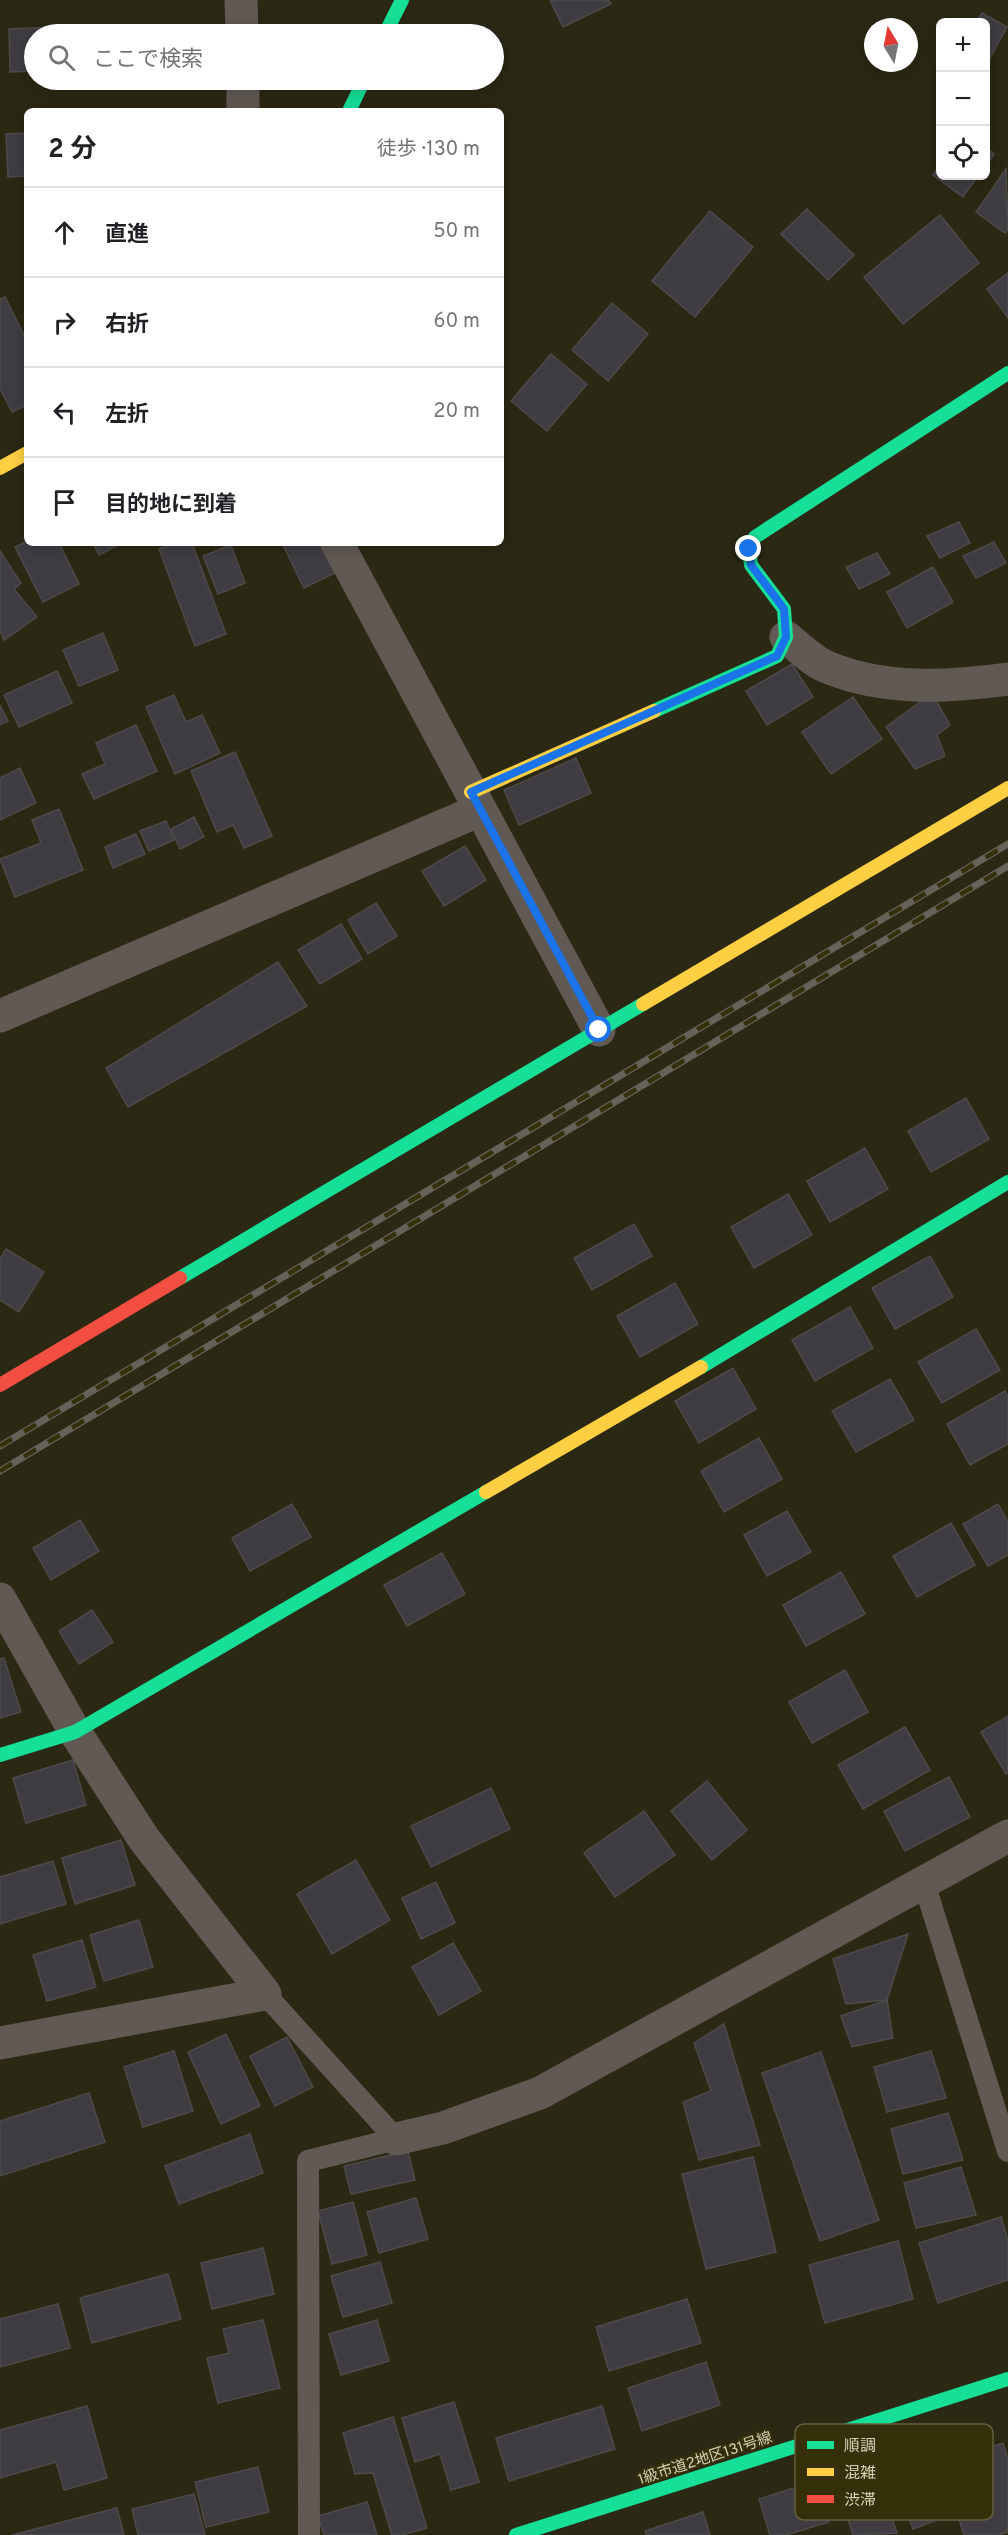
<!DOCTYPE html>
<html lang="ja">
<head>
<meta charset="utf-8">
<style>
	:root { --surface:#fff; --page:#f6f6f6; --text:#202124; --muted:#757577; --line:#e0e0e0 }
	body { margin:0; font-family:Overpass,"Noto Sans JP",sans-serif; background:var(--page); color:var(--text) }
	.controls { position:absolute; right:18px; top:18px; display:grid; overflow:hidden; border-radius:9px; box-shadow:0 3px 15px #0003 }
	.controls button { width:54px; height:54px; display:grid; place-items:center; padding:0; border:0; border-bottom:2px solid var(--line); background:var(--surface); color:var(--text); font:30px sans-serif }
	.compass { position:absolute; left:864px; top:18px; width:54px; height:54px; border-radius:50%; background:var(--surface); box-shadow:0 3px 15px #0003; rotate:350deg }
	.stop { position:absolute; width:18px; height:18px; margin:-14px; border:4px solid #1a73e8; border-radius:50%; background:#fff }
	.stop.end { background:#1a73e8; border-color:#fff; box-shadow:0 2px 6px #0008 }
	.list { margin:0; padding:0; list-style:none }
	h2 { display:flex; justify-content:space-between; align-items:center; height:78px; margin:0; padding:0 24px; font-size:26px }
	h2 small { font-size:20px; font-weight:400; color:var(--muted) }
	.list li { display:grid; grid-template-columns:39px 1fr auto; gap:18px; align-items:center; box-sizing:border-box; height:90px; padding:0 24px; border-top:2px solid var(--line) }
	.list b { display:block; font-size:22px; white-space:nowrap }
	.list em { font-size:20px; font-style:normal; color:var(--muted) }
	.icon { flex:none; width:33px; height:33px; fill:none; stroke:currentColor; stroke-width:2; stroke-linecap:round; stroke-linejoin:round }
	.map { position:relative; flex:none; width:1008px; height:2535px; overflow:hidden }
	.search { position:absolute; background:var(--surface); box-shadow:0 3px 15px #0003; left:24px; top:24px; width:480px; height:66px; display:flex; align-items:center; gap:15px; box-sizing:border-box; padding:0 21px; border-radius:33px; color:var(--muted); font-size:22px }
	.panel { position:absolute; background:var(--surface); box-shadow:0 3px 15px #0003; left:24px; top:108px; width:480px; height:438px; border-radius:9px }
	.map>svg:first-child { display:block }
	.building { fill:#3f3d41; stroke:#4c4b4a; stroke-width:1.5 }
	.lines { fill:none; stroke-linecap:round; stroke-linejoin:round }
	.lane { stroke:#615954; stroke-width:22 }
	.street { stroke:#615954; stroke-width:33 }
	.fast { stroke:#16e098; stroke-width:14 }
	.slow { stroke:#ffcf43; stroke-width:14 }
	.jam { stroke:#f24e42; stroke-width:14 }
	.rail-casing { stroke:#66625a; stroke-width:7 }
	.rail { stroke:#352f0a; stroke-width:4.5; stroke-dasharray:14; stroke-linecap:butt }
	.route { stroke:#1a73e8; stroke-width:8 }
	.labels { text-anchor:middle; stroke-width:4.5; stroke-linejoin:round; paint-order:stroke }
	.street-label { font-size:15px; fill:#d6d2b9; stroke:#352f0a }
	.key { fill:#352f0a; stroke:#65603f; stroke-width:1.5 }
	.key-label { font-size:16px; fill:#d6d2b9 }
</style>
</head>
<body>
<div class="map">
<svg width="1008" height="2535" viewBox="0 0 1008 2535">
	<rect width="100%" height="100%" fill="#2b2814"/>
	<g class="building">
		<path d="M 550,0 L 609,0 L 611,4 L 563,27 Z"/>
		<path d="M 982,13 L 1007,27 L 990,58 L 986,56 L 986,22 L 976,22 Z"/>
		<path d="M 86,26 L 86,34 L 34,34 L 34,71 L 10,72 L 9,29 Z"/>
		<path d="M 27,133 L 27,176 L 8,177 L 6,134 Z"/>
		<path d="M 986,148 L 994,154 L 986,166 Z"/>
		<path d="M 940,165 L 940,176 L 978,176 L 963,197 L 933,175 Z"/>
		<path d="M 1006,169 L 1008,230 L 1005,233 L 976,212 Z"/>
		<path d="M 807,209 L 854,255 L 828,280 L 781,234 Z"/>
		<path d="M 710,211 L 753,247 L 695,317 L 652,281 Z"/>
		<path d="M 940,215 L 979,263 L 903,324 L 864,277 Z"/>
		<path d="M 1008,273 L 1008,318 L 987,289 Z"/>
		<path d="M 5,297 L 27,341 L 27,405 L 12,412 L 0,388 L 0,299 Z"/>
		<path d="M 612,303 L 648,334 L 608,381 L 572,350 Z"/>
		<path d="M 551,354 L 587,384 L 547,431 L 511,401 Z"/>
		<path d="M 959,522 L 970,543 L 940,558 L 927,536 Z"/>
		<path d="M 27,541 L 27,543 L 59,543 L 79,584 L 43,602 L 15,547 Z"/>
		<path d="M 994,542 L 1006,563 L 976,578 L 963,556 Z"/>
		<path d="M 93,543 L 122,543 L 99,555 Z"/>
		<path d="M 175,543 L 192,543 L 226,634 L 195,646 L 159,549 Z"/>
		<path d="M 282,543 L 328,543 L 341,570 L 304,588 Z"/>
		<path d="M 231,545 L 245,583 L 218,594 L 203,556 Z"/>
		<path d="M 0,551 L 21,583 L 14,589 L 37,617 L 4,640 L 0,631 Z"/>
		<path d="M 877,553 L 890,574 L 859,589 L 846,567 Z"/>
		<path d="M 933,567 L 953,602 L 907,628 L 887,592 Z"/>
		<path d="M 103,633 L 118,670 L 79,686 L 63,650 Z"/>
		<path d="M 792,664 L 813,697 L 767,725 L 746,691 Z"/>
		<path d="M 57,671 L 72,703 L 19,727 L 4,695 Z"/>
		<path d="M 932,693 L 950,725 L 937,735 L 945,756 L 915,769 L 886,727 Z"/>
		<path d="M 174,695 L 186,722 L 202,715 L 220,753 L 175,774 L 146,707 Z"/>
		<path d="M 853,697 L 882,739 L 831,774 L 802,732 Z"/>
		<path d="M 0,705 L 8,721 L 0,725 Z"/>
		<path d="M 136,725 L 157,771 L 94,799 L 82,774 L 105,764 L 96,743 Z"/>
		<path d="M 235,752 L 272,836 L 244,848 L 233,825 L 217,832 L 191,771 Z"/>
		<path d="M 576,758 L 591,793 L 519,825 L 504,790 Z"/>
		<path d="M 20,768 L 36,803 L 0,820 L 0,778 Z"/>
		<path d="M 59,809 L 83,870 L 15,897 L 0,859 L 41,843 L 32,820 Z"/>
		<path d="M 194,817 L 204,837 L 180,849 L 171,829 Z"/>
		<path d="M 166,821 L 174,840 L 149,851 L 140,831 Z"/>
		<path d="M 136,834 L 145,854 L 113,868 L 105,847 Z"/>
		<path d="M 465,846 L 486,880 L 444,906 L 422,871 Z"/>
		<path d="M 376,903 L 397,936 L 368,954 L 348,920 Z"/>
		<path d="M 341,924 L 362,959 L 320,984 L 298,950 Z"/>
		<path d="M 278,962 L 307,1006 L 128,1107 L 106,1068 Z"/>
		<path d="M 966,1098 L 989,1139 L 931,1172 L 908,1131 Z"/>
		<path d="M 865,1148 L 888,1189 L 830,1222 L 807,1181 Z"/>
		<path d="M 788,1194 L 812,1235 L 754,1268 L 731,1227 Z"/>
		<path d="M 634,1224 L 652,1256 L 592,1290 L 574,1258 Z"/>
		<path d="M 6,1249 L 44,1272 L 19,1312 L 0,1300 L 0,1259 Z"/>
		<path d="M 930,1256 L 953,1297 L 895,1329 L 872,1288 Z"/>
		<path d="M 675,1283 L 698,1324 L 640,1357 L 617,1316 Z"/>
		<path d="M 850,1307 L 873,1348 L 815,1381 L 792,1340 Z"/>
		<path d="M 976,1329 L 1000,1370 L 942,1403 L 918,1362 Z"/>
		<path d="M 733,1368 L 756,1409 L 699,1443 L 675,1401 Z"/>
		<path d="M 890,1379 L 914,1420 L 856,1452 L 832,1411 Z"/>
		<path d="M 1005,1391 L 1008,1396 L 1008,1444 L 970,1465 L 947,1424 Z"/>
		<path d="M 759,1438 L 782,1479 L 724,1512 L 701,1471 Z"/>
		<path d="M 292,1504 L 311,1537 L 250,1571 L 232,1538 Z"/>
		<path d="M 998,1504 L 1008,1522 L 1008,1555 L 988,1566 L 963,1524 Z"/>
		<path d="M 787,1511 L 811,1552 L 767,1576 L 744,1535 Z"/>
		<path d="M 80,1520 L 99,1551 L 51,1580 L 33,1548 Z"/>
		<path d="M 951,1523 L 975,1565 L 917,1597 L 893,1556 Z"/>
		<path d="M 442,1553 L 465,1594 L 407,1626 L 384,1585 Z"/>
		<path d="M 841,1572 L 865,1614 L 806,1646 L 783,1605 Z"/>
		<path d="M 92,1610 L 113,1642 L 79,1664 L 59,1631 Z"/>
		<path d="M 4,1658 L 21,1712 L 0,1718 L 0,1659 Z"/>
		<path d="M 845,1670 L 868,1712 L 812,1743 L 789,1702 Z"/>
		<path d="M 1008,1716 L 1008,1773 L 1006,1774 L 981,1732 Z"/>
		<path d="M 905,1727 L 930,1770 L 863,1809 L 838,1765 Z"/>
		<path d="M 73,1760 L 86,1805 L 26,1823 L 13,1778 Z"/>
		<path d="M 949,1777 L 970,1817 L 905,1851 L 884,1811 Z"/>
		<path d="M 707,1781 L 747,1830 L 712,1860 L 671,1811 Z"/>
		<path d="M 491,1788 L 510,1829 L 431,1867 L 411,1826 Z"/>
		<path d="M 644,1811 L 675,1855 L 615,1897 L 584,1853 Z"/>
		<path d="M 121,1840 L 135,1885 L 75,1904 L 62,1858 Z"/>
		<path d="M 356,1860 L 390,1920 L 332,1954 L 297,1894 Z"/>
		<path d="M 53,1861 L 66,1904 L 0,1924 L 0,1877 Z"/>
		<path d="M 436,1882 L 455,1923 L 421,1939 L 402,1898 Z"/>
		<path d="M 139,1920 L 153,1967 L 104,1981 L 90,1935 Z"/>
		<path d="M 908,1934 L 887,2000 L 846,2004 L 833,1959 Z"/>
		<path d="M 82,1940 L 96,1987 L 47,2001 L 33,1955 Z"/>
		<path d="M 453,1943 L 481,1991 L 439,2015 L 412,1967 Z"/>
		<path d="M 887,2000 L 893,2038 L 852,2047 L 841,2016 Z"/>
		<path d="M 724,2024 L 760,2145 L 699,2160 L 683,2102 L 711,2091 L 694,2043 Z"/>
		<path d="M 226,2034 L 260,2106 L 221,2124 L 188,2052 Z"/>
		<path d="M 287,2037 L 313,2087 L 275,2106 L 250,2056 Z"/>
		<path d="M 174,2051 L 193,2111 L 143,2127 L 124,2067 Z"/>
		<path d="M 931,2051 L 946,2098 L 887,2112 L 874,2067 Z"/>
		<path d="M 821,2052 L 879,2220 L 820,2241 L 762,2073 Z"/>
		<path d="M 89,2093 L 105,2142 L 0,2176 L 0,2121 Z"/>
		<path d="M 948,2113 L 963,2160 L 903,2174 L 891,2129 Z"/>
		<path d="M 250,2134 L 263,2173 L 179,2204 L 165,2166 Z"/>
		<path d="M 408,2151 L 415,2180 L 351,2194 L 344,2166 Z"/>
		<path d="M 753,2157 L 776,2252 L 706,2269 L 682,2174 Z"/>
		<path d="M 961,2167 L 976,2215 L 916,2228 L 904,2183 Z"/>
		<path d="M 416,2198 L 428,2239 L 379,2253 L 367,2212 Z"/>
		<path d="M 353,2202 L 367,2255 L 332,2264 L 318,2211 Z"/>
		<path d="M 1001,2217 L 1008,2240 L 1008,2280 L 938,2303 L 919,2243 Z"/>
		<path d="M 898,2241 L 913,2299 L 825,2323 L 809,2265 Z"/>
		<path d="M 263,2248 L 274,2294 L 212,2309 L 201,2263 Z"/>
		<path d="M 380,2262 L 392,2303 L 343,2317 L 331,2276 Z"/>
		<path d="M 168,2274 L 181,2319 L 92,2343 L 80,2298 Z"/>
		<path d="M 687,2299 L 701,2343 L 609,2371 L 596,2327 Z"/>
		<path d="M 58,2304 L 70,2348 L 0,2367 L 0,2319 Z"/>
		<path d="M 263,2320 L 280,2388 L 218,2403 L 207,2358 L 229,2353 L 223,2329 Z"/>
		<path d="M 377,2320 L 389,2361 L 341,2375 L 329,2334 Z"/>
		<path d="M 706,2362 L 720,2405 L 642,2431 L 628,2388 Z"/>
		<path d="M 454,2402 L 479,2482 L 451,2490 L 440,2454 L 415,2462 L 402,2418 Z"/>
		<path d="M 87,2406 L 107,2478 L 64,2490 L 56,2462 L 0,2478 L 0,2430 Z"/>
		<path d="M 602,2406 L 615,2449 L 509,2481 L 496,2438 Z"/>
		<path d="M 393,2417 L 427,2528 L 402,2535 L 392,2535 L 373,2473 L 355,2474 L 343,2433 Z"/>
		<path d="M 1003,2443 L 1008,2459 L 1008,2532 L 998,2535 L 964,2535 L 941,2463 Z"/>
		<path d="M 258,2467 L 269,2512 L 206,2527 L 195,2482 Z"/>
		<path d="M 933,2475 L 947,2516 L 913,2529 L 898,2487 Z"/>
		<path d="M 817,2481 L 829,2522 L 786,2535 L 770,2535 L 759,2499 Z"/>
		<path d="M 884,2492 L 897,2533 L 853,2535 L 843,2504 Z"/>
		<path d="M 194,2494 L 205,2535 L 138,2535 L 132,2509 Z"/>
		<path d="M 367,2502 L 377,2535 L 324,2535 L 318,2516 Z"/>
		<path d="M 117,2508 L 124,2535 L 12,2535 Z"/>
		<path d="M 703,2512 L 710,2535 L 646,2535 L 645,2531 Z"/>
	</g>
	<g class="lines">
		<g class="lane">
			<path d="M 924,1883 L 1008,2151"/>
			<path d="M 265,1994 L 396,2139 L 308,2161 L 309,2535"/>
		</g>
		<g class="street">
			<path d="M 241,0 L 242,34"/>
			<path d="M 243,80 L 243,111"/>
			<path d="M 337,543 L 599,1030"/>
			<path d="M 786,637 C 799,647 812,661 827,667 C 884,691 948,687 1008,679"/>
			<path d="M 0,1016 L 480,810"/>
			<path d="M 0,1599 L 75,1732 L 144,1839 L 265,1994 L 0,2043"/>
			<path d="M 396,2139 L 443,2128 L 540,2093 L 1008,1836"/>
		</g>
		<g class="fast">
			<path d="M 385,34 L 402,0"/>
			<path d="M 349,111 L 364,80"/>
			<path d="M 654,711 L 777,656 L 786,637 L 784,609 L 751,565 L 749,549 L 755,537 L 1008,373"/>
			<path d="M 180,1278 L 643,1004"/>
			<path d="M 701,1367 L 1008,1182"/>
			<path d="M 0,1755 L 75,1732 L 486,1492"/>
			<path d="M 516,2535 L 1008,2379"/>
		</g>
		<g class="slow">
			<path d="M 0,468 L 27,453"/>
			<path d="M 471,792 L 654,711"/>
			<path d="M 643,1004 L 1008,788"/>
			<path d="M 486,1492 L 701,1367"/>
		</g>
		<path class="jam" d="M 0,1385 L 180,1278"/>
		<defs>
			<g id="rail">
				<path d="M 0,1446 L 1008,844"/>
				<path d="M 0,1471 L 1008,866"/>
			</g>
		</defs>
		<use href="#rail" class="rail-casing"/>
		<use href="#rail" class="rail"/>
	</g>
	<g class="lines">
		<path class="route" d="M 599,1030 L 471,792 L 777,656 L 786,637 L 784,609 L 751,565 L 749,549"/>
	</g>
	<g class="labels">
		<g class="street-label">
			<text transform="translate(705 2458) rotate(-18)" y="5">1級市道2地区131号線</text>
		</g>
	</g>
	<rect x="795" y="2424" width="198" height="96" rx="9" class="key"/>
	<rect x="807" y="2441" width="27" height="8" fill="#16e098"/>
	<rect x="807" y="2468" width="27" height="8" fill="#ffcf43"/>
	<rect x="807" y="2495" width="27" height="8" fill="#f24e42"/>
	<g class="key-label">
		<text x="844" y="2451">順調</text>
		<text x="844" y="2478">混雑</text>
		<text x="844" y="2505">渋滞</text>
	</g>
</svg>
<div class="controls">
<button>+</button>
<button>−</button>
<button><svg class="icon" aria-label="locate" viewBox="0 0 24 24"><circle cx="12" cy="12" r="6"/><path d="M12 2v4M12 18v4M2 12h4M18 12h4"/></svg></button>
</div>
<svg class="compass" viewBox="-18 -18 36 36"><path d="M0-13l5 13h-10z" fill="#e53935"/><path d="M0 13l5-13h-10z" fill="#757577"/></svg>
<div class="stop" style="left:599px;top:1030px"></div>
<div class="stop end" style="left:749px;top:549px"></div>
<div class="search"><svg class="icon" aria-label="search" viewBox="0 0 24 24"><circle cx="10" cy="10" r="6"/><path d="M15 15l6 6"/></svg>ここで検索</div>
<section class="panel">
<h2>2 分<small>徒歩 · 130 m</small></h2>
<ul class="list">
<li><svg class="icon" aria-label="ahead" viewBox="0 0 24 24"><path d="M12 20V5M6 11l6-6 6 6"/></svg><div><b>直進</b></div><em>50 m</em></li>
<li><svg class="icon" aria-label="right" viewBox="0 0 24 24"><path d="M7 20v-9h11M14 6l5 5-5 5"/></svg><div><b>右折</b></div><em>60 m</em></li>
<li><svg class="icon" aria-label="left" viewBox="0 0 24 24"><path d="M17 20v-9H6M10 6l-5 5 5 5"/></svg><div><b>左折</b></div><em>20 m</em></li>
<li><svg class="icon" aria-label="arrive" viewBox="0 0 24 24"><path d="M6 21V4h12l-3 4 3 4H6"/></svg><div><b>目的地に到着</b></div></li>
</ul>
</section>
</div>
</body>
</html>
